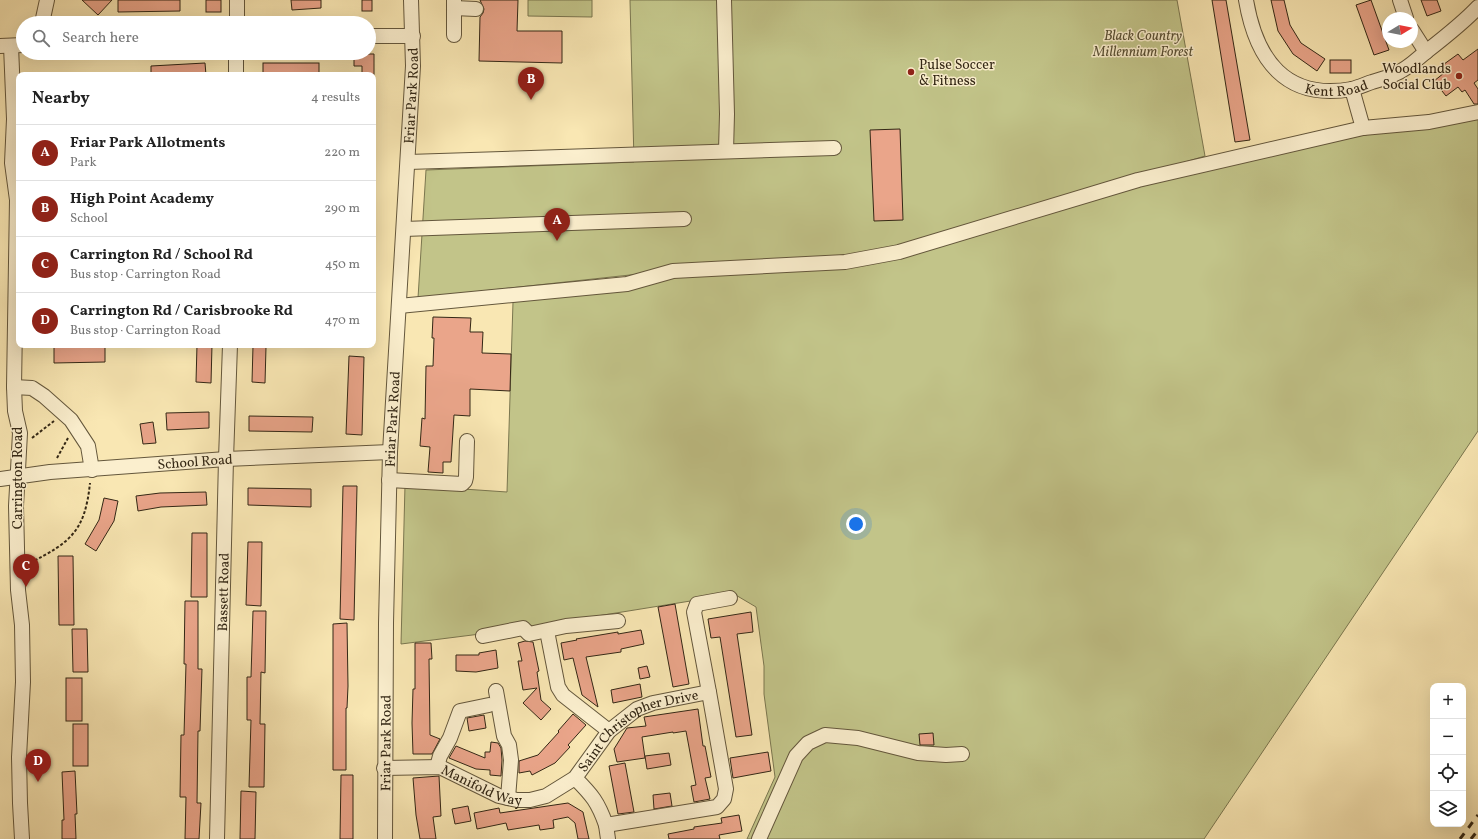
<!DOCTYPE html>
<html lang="en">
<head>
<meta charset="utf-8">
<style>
	:root { --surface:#fff; --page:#f2f2f2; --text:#222; --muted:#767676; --line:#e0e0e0; --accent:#8f2418 }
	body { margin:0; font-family:Vollkorn,serif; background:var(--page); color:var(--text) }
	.controls { position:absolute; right:12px; bottom:12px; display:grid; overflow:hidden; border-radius:8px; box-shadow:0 4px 16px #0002 }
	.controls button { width:36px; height:36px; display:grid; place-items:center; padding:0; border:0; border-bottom:1px solid var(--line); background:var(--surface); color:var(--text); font:20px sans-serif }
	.compass { position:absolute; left:1382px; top:12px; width:36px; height:36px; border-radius:50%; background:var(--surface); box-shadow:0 4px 16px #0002; rotate:80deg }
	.you { position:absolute; left:856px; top:524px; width:14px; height:14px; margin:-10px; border:3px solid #fff; border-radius:50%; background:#1a73e8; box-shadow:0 0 0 6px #1a73e833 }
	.badge { display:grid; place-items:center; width:26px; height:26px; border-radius:50%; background:var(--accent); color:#fff; font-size:13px; font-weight:700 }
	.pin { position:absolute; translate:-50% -33px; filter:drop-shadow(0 1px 2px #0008) }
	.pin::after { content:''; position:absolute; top:21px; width:14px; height:12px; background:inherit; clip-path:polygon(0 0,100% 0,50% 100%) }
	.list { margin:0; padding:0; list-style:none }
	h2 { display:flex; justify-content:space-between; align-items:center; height:52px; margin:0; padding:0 16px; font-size:17px }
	h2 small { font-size:13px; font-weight:400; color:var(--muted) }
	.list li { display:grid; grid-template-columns:26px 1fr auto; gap:12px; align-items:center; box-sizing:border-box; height:56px; padding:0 16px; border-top:1px solid var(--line) }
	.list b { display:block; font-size:15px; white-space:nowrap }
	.list p { margin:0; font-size:13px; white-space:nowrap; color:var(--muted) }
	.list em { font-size:13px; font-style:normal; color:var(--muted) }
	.icon { flex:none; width:22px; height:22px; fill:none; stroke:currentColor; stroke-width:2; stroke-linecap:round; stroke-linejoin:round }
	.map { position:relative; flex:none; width:1478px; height:839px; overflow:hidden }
	.search { position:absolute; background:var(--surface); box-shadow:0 4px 16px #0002; left:16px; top:16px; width:360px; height:44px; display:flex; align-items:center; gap:10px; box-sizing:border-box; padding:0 14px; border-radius:22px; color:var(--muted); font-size:15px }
	.panel { position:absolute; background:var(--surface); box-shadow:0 4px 16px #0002; left:16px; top:72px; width:360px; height:276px; border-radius:8px }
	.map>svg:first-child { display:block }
	.green { fill:#c2c489; stroke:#7a764f }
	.building { fill:#eaa58a; stroke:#332715 }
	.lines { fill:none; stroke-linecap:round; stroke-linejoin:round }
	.minor-casing { stroke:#64573c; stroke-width:16 }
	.path { stroke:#332715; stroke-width:2; stroke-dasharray:3 2; stroke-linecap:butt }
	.minor { stroke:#fbefce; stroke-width:14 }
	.rail { stroke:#332715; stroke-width:3; stroke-dasharray:7 7; stroke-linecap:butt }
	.poi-dot { fill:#8f2418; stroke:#fbefce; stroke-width:1.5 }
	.labels { text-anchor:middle; stroke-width:3; stroke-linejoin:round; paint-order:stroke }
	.park-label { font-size:14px; font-style:italic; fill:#574e32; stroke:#fbefce }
	.poi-label { font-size:14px; fill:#332715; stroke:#fbefce; text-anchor:start }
	.street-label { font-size:14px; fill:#332715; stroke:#fbefce }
</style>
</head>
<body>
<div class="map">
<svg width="1478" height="839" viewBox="0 0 1478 839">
	<rect width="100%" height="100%" fill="#f9e7b3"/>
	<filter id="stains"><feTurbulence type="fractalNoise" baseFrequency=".005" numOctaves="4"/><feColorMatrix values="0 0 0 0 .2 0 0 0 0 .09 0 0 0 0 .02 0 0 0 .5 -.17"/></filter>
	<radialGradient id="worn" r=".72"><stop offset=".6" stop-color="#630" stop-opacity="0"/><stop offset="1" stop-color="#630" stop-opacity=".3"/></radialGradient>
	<g class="green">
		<path d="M 528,0 L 592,0 L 592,17 L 528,16 Z"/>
		<path d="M 630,0 L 1177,0 L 1205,156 L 896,249 L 842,259 L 639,274 L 418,298 L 426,170 L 634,162 Z"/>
		<path d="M 1478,118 L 1478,431 L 1204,839 L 747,839 L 775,777 L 764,694 L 764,666 L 756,607 L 734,594 L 504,631 L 401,644 L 405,485 L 507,492 L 513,302 L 642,285 L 674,277 L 844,265 L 1215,167 L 1364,135 Z"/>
	</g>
	<g class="building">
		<path d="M 82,0 L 112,0 L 98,15 Z"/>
		<path d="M 118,0 L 180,0 L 180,11 L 118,12 Z"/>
		<rect x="206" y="0" width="15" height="12"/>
		<path d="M 291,0 L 321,0 L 321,8 L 292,10 Z"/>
		<rect x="362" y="0" width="10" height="11"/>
		<path d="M 480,0 L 518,0 L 517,31 L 562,31 L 562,63 L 479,61 L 480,17 L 483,13 L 484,9 Z"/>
		<path d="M 1212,0 L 1226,0 L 1250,140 L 1235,142 Z"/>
		<path d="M 1271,0 L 1284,0 L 1290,25 L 1301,43 L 1325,59 L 1317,71 L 1293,54 L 1278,31 Z"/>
		<path d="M 1371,0 L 1389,50 L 1374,55 L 1356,5 Z"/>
		<path d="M 1421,0 L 1437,0 L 1441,11 L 1427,16 Z"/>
		<path d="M 1478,49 L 1478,80 L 1474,83 L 1478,89 L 1478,104 L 1474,104 L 1465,90 L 1462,92 L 1458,87 L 1446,96 L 1434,81 L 1444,73 L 1440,67 L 1458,54 L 1463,60 Z"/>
		<path d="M 354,54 L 374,54 L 374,75 L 362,75 L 362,66 L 354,66 Z"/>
		<rect x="1330" y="60" width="21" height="13"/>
		<path d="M 205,63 L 206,75 L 151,75 L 151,66 Z"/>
		<rect x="263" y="63" width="56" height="12"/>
		<path d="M 900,129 L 903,220 L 874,221 L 870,130 Z"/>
		<path d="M 433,317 L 471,318 L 470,332 L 483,332 L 482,353 L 511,354 L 510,391 L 470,389 L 470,416 L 454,415 L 451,462 L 443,462 L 443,473 L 428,472 L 430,447 L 420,446 L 422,418 L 425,419 L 426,366 L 433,366 L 434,338 L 432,338 Z"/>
		<path d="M 54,345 L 96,345 L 96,347 L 105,347 L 105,362 L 54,363 Z"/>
		<path d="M 197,345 L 212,345 L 211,383 L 196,382 Z"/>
		<path d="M 253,346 L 266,347 L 265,383 L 252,382 Z"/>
		<path d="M 349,356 L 364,357 L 362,435 L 346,434 Z"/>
		<path d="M 209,412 L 209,428 L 167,430 L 166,413 Z"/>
		<path d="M 249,416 L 313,417 L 312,432 L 249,431 Z"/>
		<path d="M 153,422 L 156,443 L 143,444 L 140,424 Z"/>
		<path d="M 343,486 L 357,486 L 354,620 L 340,619 Z"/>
		<path d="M 248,488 L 311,489 L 311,507 L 248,505 Z"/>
		<path d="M 206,492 L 207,505 L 161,507 L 138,511 L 136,496 L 160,493 Z"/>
		<path d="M 104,498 L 118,501 L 114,521 L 96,551 L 85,544 L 99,520 Z"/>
		<path d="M 192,533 L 207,533 L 207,597 L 191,597 Z"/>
		<path d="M 248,542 L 262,542 L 261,606 L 246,605 Z"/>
		<path d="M 58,556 L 73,556 L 74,625 L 59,625 Z"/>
		<path d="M 185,601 L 198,601 L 198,669 L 202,669 L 200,731 L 198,731 L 197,803 L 201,803 L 199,839 L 185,839 L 186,797 L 180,797 L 181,735 L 184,735 L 186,664 L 184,664 Z"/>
		<path d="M 675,604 L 689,684 L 673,687 L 658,607 Z"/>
		<path d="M 253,611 L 266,611 L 265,673 L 261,672 L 260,724 L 265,724 L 264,787 L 249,787 L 251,720 L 247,720 L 247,677 L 251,677 Z"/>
		<path d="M 751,612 L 753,632 L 737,634 L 752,735 L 736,737 L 720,637 L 711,638 L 708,619 Z"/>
		<path d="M 347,623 L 348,686 L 347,708 L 346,708 L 346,770 L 333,770 L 333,624 Z"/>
		<path d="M 72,629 L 87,629 L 88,672 L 73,672 Z"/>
		<path d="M 641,630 L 644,644 L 621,649 L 621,652 L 586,657 L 598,707 L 582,695 L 573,658 L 564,660 L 561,643 L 577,640 L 576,639 L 618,632 L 618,634 Z"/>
		<path d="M 525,641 L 533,642 L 539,671 L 537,672 L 541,700 L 551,709 L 541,720 L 523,703 L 537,688 L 523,690 L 518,661 L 522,661 L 518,643 Z"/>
		<path d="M 415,643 L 431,643 L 432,659 L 429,659 L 430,735 L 440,739 L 432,754 L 413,754 L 412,723 L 413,689 L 415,689 Z"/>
		<path d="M 496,650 L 498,668 L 476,672 L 456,671 L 456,655 L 479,655 L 479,653 Z"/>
		<path d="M 647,666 L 650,677 L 640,679 L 638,668 Z"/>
		<rect x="66" y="678" width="16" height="43"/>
		<path d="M 640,684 L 642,697 L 613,703 L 611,690 Z"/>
		<path d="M 698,709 L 703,746 L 705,746 L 711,777 L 705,778 L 710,799 L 694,802 L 691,786 L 696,785 L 686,731 L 673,733 L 673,732 L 642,737 L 645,758 L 617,762 L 614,749 L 627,728 L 646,726 L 644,717 Z"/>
		<path d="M 573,714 L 586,725 L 568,745 L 570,747 L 555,763 L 532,775 L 530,771 L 519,773 L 519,761 L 538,755 L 559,732 L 558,731 Z"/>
		<path d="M 484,715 L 486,728 L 469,731 L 467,718 Z"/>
		<rect x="73" y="724" width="15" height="42"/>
		<path d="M 933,733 L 934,745 L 920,745 L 919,734 Z"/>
		<path d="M 491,742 L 498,743 L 501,748 L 502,760 L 501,776 L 490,775 L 490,770 L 476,769 L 449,758 L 456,746 L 485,758 L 485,752 L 490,752 Z"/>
		<path d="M 768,752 L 771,771 L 733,778 L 730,758 Z"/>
		<path d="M 669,753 L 671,765 L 647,769 L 645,756 Z"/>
		<path d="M 625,763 L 634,812 L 618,814 L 609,766 Z"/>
		<path d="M 75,771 L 77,814 L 75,814 L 76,839 L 62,839 L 62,820 L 64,820 L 62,772 Z"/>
		<path d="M 341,775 L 353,775 L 353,839 L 340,839 Z"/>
		<path d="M 439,776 L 441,816 L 433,817 L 436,839 L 420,839 L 416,815 L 413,778 Z"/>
		<path d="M 241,791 L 256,792 L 255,839 L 240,839 Z"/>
		<path d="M 670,793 L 672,806 L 654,809 L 653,795 Z"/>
		<path d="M 568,803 L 583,812 L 589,839 L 578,839 L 575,823 L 568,817 L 553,820 L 554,828 L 540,830 L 539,825 L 508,830 L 506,823 L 477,829 L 474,813 L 499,808 L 500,813 Z"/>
		<path d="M 468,806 L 471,821 L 455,824 L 452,809 Z"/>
		<path d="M 739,815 L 742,831 L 719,835 L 720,839 L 669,839 L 668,834 L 694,829 L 694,827 L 722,823 L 721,818 Z"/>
	</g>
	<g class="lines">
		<defs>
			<g id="minor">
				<path d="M 454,0 L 454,35"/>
				<path d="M 724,0 L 727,114 L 726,151"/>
				<path id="s1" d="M 1246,0 C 1256,59 1285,101 1352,89 C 1359,87 1366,84 1372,82 C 1380,79 1388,78 1395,74 C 1408,69 1417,59 1427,51 C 1445,37 1463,23 1478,7"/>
				<path d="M 1400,0 L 1406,18"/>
				<path d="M 454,8 L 476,9"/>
				<path d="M 42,23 L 47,0"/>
				<path d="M 237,23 L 237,0"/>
				<path d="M 1412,30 L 1426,52"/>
				<path d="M 369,36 L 413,36"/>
				<path d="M 0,46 L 23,45"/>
				<path d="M 11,46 L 14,119 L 12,163 L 17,200 L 14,387 L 15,411 L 20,433 L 16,506 L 18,590 L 22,625 L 23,682 L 19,757 L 20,803 L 22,839"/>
				<path d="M 236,75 L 236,53"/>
				<path d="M 1352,89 L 1363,128 L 1429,122 L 1478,112"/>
				<path d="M 408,162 L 834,148"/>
				<path d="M 404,229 L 684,219"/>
				<path d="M 399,306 L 627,284 L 673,271 L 845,262 L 899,252 L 1138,180 L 1363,128"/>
				<path d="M 14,387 L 32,388 L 44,396 L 71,420 L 88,446 L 92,470"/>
				<path id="s2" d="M 0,479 L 50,472 L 226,459 L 390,452"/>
				<path d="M 389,480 L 462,484 L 465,481 L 466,477 L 467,441"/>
				<path d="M 547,631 L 558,687 L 563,695 L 609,731"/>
				<path d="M 483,636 L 523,628 L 529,634 L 566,626 L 618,621"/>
				<path d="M 496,691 L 504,736 L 509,745 L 511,760 L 508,798"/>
				<path d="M 709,692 L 694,612 L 697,604 L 730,598"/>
				<path d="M 437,767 L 440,756 L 450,738 L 460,711 L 489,705"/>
				<path id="s3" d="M 384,768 L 440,767 L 499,796 L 517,800 L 530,800 L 546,796 L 575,778 L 609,731 L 637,709 L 653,703 L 709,692 L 726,789 L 724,799 L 717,807 L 606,825 C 598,802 592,795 575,778"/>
				<path d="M 606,825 L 608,839"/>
				<path id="s4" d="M 217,839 L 226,459 L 230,345"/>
				<path id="s5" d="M 385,839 L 386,623 L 390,452 L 413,66 L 411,0"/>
				<path d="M 759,839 L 796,756 L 808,743 L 825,735 L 858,738 L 918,753 L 946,755 L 962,754"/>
			</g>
		</defs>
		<use href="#minor" class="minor-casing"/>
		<g class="path">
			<path d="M 32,438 L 54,421"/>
			<path d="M 57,458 L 68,438"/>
			<path d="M 30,563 C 71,542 85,531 90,483"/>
		</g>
		<use href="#minor" class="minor"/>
		<g class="rail">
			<path d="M 1460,839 L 1478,815"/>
			<path d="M 1471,839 L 1478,830"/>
		</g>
	</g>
	<g class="poi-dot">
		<circle cx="911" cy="72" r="4"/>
		<circle cx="1459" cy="76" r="4"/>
	</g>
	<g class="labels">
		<g class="park-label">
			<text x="1143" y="40">Black Country<tspan x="1143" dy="16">Millennium Forest</tspan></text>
		</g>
		<g class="poi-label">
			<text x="919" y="69">Pulse Soccer<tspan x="919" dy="16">&amp; Fitness</tspan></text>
			<text x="1451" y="73" text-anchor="end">Woodlands<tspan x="1451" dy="16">Social Club</tspan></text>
		</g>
		<g class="street-label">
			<text dy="5" stroke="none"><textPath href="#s1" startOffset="143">Kent Road</textPath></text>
			<text dy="5" stroke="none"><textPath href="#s5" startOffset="744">Friar Park Road</textPath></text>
			<text dy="5" stroke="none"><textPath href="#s5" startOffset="420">Friar Park Road</textPath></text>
			<text dy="5" stroke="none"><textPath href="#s2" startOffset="196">School Road</textPath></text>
			<text transform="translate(17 478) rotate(-90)" y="5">Carrington Road</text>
			<text dy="5" stroke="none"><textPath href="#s4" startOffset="247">Bassett Road</textPath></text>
			<text dy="5" stroke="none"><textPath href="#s3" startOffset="287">Saint Christopher Drive</textPath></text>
			<text dy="5" stroke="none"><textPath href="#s5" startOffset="96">Friar Park Road</textPath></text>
			<text dy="5" stroke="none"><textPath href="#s3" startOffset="102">Manifold Way</textPath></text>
		</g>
	</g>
	<rect width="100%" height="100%" filter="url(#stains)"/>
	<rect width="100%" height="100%" fill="url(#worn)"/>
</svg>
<div class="controls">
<button>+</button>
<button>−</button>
<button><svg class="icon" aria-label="locate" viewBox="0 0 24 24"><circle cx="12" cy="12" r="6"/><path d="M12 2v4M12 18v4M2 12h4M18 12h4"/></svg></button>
<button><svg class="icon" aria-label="layers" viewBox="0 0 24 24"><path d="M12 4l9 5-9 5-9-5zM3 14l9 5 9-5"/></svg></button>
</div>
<svg class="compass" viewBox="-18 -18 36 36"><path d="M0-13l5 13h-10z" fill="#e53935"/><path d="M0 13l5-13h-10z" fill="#767676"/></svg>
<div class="you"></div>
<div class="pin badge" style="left:557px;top:241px">A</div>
<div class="pin badge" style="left:531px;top:100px">B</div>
<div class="pin badge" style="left:26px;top:587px">C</div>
<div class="pin badge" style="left:38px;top:782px">D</div>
<div class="search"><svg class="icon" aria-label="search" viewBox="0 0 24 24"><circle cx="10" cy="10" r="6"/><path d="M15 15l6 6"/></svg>Search here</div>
<section class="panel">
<h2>Nearby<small>4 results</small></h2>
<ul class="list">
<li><span class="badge">A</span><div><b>Friar Park Allotments</b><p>Park</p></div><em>220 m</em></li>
<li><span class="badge">B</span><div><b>High Point Academy</b><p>School</p></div><em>290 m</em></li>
<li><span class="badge">C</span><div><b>Carrington Rd / School Rd</b><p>Bus stop · Carrington Road</p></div><em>450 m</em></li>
<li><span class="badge">D</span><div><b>Carrington Rd / Carisbrooke Rd</b><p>Bus stop · Carrington Road</p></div><em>470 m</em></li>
</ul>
</section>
</div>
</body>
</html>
